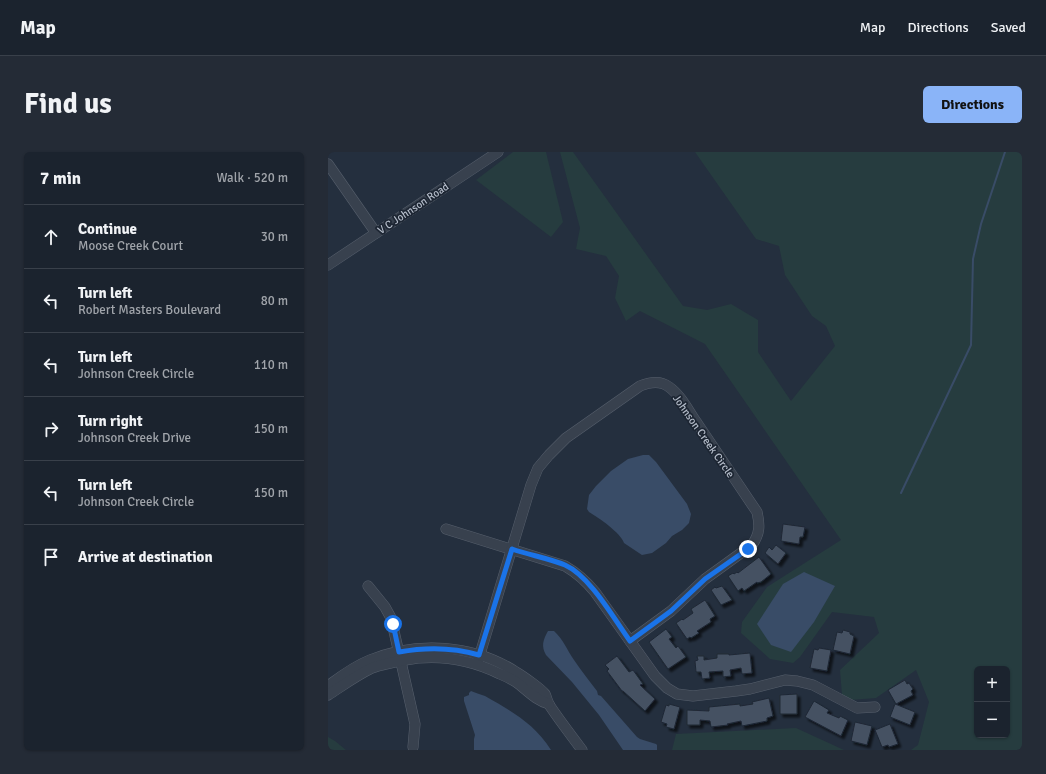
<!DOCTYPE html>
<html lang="en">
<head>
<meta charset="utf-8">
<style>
	:root { --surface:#1b232e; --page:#242b36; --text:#f1f3f6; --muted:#a0a4aa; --line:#39404a; --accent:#8ab4f8 }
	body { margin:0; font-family:Signika,sans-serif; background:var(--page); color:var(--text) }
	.controls { position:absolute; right:12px; bottom:12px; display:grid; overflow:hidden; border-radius:6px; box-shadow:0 1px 3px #0004 }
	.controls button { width:36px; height:36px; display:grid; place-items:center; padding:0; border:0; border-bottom:1px solid var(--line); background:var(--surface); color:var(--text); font:20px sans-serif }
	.stop { position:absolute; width:12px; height:12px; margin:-9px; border:3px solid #1a73e8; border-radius:50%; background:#fff }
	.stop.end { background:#1a73e8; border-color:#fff; box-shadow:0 1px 4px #0008 }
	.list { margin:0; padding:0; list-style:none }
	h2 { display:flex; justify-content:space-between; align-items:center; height:52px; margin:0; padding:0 16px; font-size:17px }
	h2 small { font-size:13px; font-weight:400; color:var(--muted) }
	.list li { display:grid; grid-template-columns:26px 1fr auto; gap:12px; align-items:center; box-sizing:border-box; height:64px; padding:0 16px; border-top:1px solid var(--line) }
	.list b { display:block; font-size:15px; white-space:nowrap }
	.list p { margin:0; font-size:13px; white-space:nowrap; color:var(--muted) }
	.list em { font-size:13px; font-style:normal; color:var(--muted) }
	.icon { flex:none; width:22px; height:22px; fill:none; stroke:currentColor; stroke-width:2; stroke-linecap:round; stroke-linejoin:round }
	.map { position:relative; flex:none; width:694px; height:598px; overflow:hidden; border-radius:6px }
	header { display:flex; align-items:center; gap:24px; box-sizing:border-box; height:56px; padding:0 20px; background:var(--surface); border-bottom:1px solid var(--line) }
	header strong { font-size:19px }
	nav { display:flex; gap:22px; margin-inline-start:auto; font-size:14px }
	.intro { display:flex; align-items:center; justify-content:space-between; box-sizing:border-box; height:96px; padding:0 24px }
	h1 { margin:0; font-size:28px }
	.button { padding:10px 18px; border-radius:6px; background:var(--accent); color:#111; font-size:14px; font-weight:700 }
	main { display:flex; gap:24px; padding:0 24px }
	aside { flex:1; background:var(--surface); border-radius:6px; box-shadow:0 1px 3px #0004 }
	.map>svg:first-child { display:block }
	.green { fill:#263c3f; fill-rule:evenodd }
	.water { fill:#394c67 }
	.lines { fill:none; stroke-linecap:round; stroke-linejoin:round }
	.stream { stroke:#394c67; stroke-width:2 }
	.building { fill:#455162; stroke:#1f2835; filter:url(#shadow) }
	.minor-casing { stroke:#565f6c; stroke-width:11 }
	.minor { stroke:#38414e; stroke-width:10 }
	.route { stroke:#1a73e8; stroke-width:5 }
	.labels { text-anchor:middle; stroke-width:3.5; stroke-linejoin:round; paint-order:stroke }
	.street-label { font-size:11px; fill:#b4bcc9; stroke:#1d2633 }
</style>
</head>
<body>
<header>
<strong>Map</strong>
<nav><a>Map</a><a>Directions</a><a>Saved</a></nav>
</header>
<div class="intro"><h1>Find us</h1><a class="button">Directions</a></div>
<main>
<aside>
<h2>7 min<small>Walk · 520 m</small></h2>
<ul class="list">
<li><svg class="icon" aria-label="ahead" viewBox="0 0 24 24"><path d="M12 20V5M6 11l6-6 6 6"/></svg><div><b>Continue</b><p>Moose Creek Court</p></div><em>30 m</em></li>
<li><svg class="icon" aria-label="left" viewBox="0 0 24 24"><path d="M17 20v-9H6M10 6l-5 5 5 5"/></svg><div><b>Turn left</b><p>Robert Masters Boulevard</p></div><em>80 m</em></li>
<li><svg class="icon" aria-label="left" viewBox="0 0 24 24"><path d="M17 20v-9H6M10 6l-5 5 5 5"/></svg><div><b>Turn left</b><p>Johnson Creek Circle</p></div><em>110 m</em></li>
<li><svg class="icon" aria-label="right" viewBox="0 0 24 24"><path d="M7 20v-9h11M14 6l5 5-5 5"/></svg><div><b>Turn right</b><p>Johnson Creek Drive</p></div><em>150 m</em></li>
<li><svg class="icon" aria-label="left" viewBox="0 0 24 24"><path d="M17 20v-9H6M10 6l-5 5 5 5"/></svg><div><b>Turn left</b><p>Johnson Creek Circle</p></div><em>150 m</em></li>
<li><svg class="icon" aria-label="arrive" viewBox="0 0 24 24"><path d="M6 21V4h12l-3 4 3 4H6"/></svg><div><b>Arrive at destination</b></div></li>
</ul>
</aside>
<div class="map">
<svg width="694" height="598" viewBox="0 0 694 598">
	<defs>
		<filter id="shadow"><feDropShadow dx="3" dy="3" stdDeviation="1" flood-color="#0009"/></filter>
	</defs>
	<rect width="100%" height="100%" fill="#242f3e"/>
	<g class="green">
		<path d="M 185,0 L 218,0 L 235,70 L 223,85 L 148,28 Z"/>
		<path d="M 232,0 L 245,0 L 355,154 L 379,158 L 403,152 L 430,168 L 430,200 L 463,249 L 507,194 L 498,174 L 484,164 L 457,123 L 451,94 L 428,87 L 367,0 L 694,0 L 694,598 L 583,598 L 590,593 L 601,550 L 588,518 L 548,546 L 522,548 L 514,543 L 512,518 L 551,481 L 546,465 L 504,460 L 472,505 L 465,511 L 442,507 L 413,481 L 414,470 L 439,435 L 513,388 L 377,192 L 312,159 L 298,169 L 287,146 L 291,124 L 278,104 L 248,97 L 252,76 ZM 649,517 L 679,517 L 679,583 L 649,583 Z"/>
		<path d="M 468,576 L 516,598 L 344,598 L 348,582 Z"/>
		<path d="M 0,585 L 7,589 L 18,598 L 0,598 Z"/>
	</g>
	<g class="water">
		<path d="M 315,303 L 321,303 L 328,310 L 359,352 L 363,362 L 361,371 L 354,378 L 344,384 L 338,391 L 324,401 L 314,403 L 296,391 C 293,381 271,366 261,360 L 259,357 L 261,343 L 268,334 L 283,319 L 300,307 Z"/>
		<path d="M 476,420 L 507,434 L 486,470 L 463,500 L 443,493 L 429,472 L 455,432 Z"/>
		<path d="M 220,479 L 226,479 C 235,487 239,498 246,508 C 253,518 261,529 269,539 L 270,543 L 273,544 L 309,585 L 312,587 L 328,592 L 329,593 L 329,598 L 295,598 L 271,563 L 244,530 L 218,503 C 213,494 215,488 220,479 Z"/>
		<path d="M 143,539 C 147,541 152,542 157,544 C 183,559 206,571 223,598 L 146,598 L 146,587 L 147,583 L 136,549 L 136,545 L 141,543 L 141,541 Z"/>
	</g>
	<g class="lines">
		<path class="stream" d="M 573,341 L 643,193 L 645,107 L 653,72 L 677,0"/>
	</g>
	<g class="building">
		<path d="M 455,372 L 477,375 L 475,385 L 472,385 L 471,392 L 453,389 Z"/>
		<path d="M 448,393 L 458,401 L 450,412 L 437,401 L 441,395 L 444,398 Z"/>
		<path d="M 431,405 L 443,422 L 433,430 L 429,431 L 429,430 L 416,439 L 414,436 L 410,439 L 400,424 L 405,421 L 406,422 L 409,420 L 410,421 Z"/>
		<path d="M 394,434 L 404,448 L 393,453 L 383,438 L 387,435 L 388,436 Z"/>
		<path d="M 377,448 L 387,464 L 382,467 L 383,470 L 369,479 L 371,481 L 363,486 L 362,485 L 359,487 L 348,471 L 354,467 L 355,468 L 365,461 L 363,457 Z"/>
		<path d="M 338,477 L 344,485 L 341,487 L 348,496 L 350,494 L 358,505 L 340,517 L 321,490 Z"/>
		<path d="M 515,478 L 522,480 L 522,482 L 526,484 L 522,502 L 505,498 L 509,480 L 514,481 Z"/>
		<path d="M 491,496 L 503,498 L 499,519 L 482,516 L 486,497 L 490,498 Z"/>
		<path d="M 422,501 L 424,521 L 414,522 L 413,516 L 402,518 L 403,524 L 395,525 L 395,519 L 381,520 L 382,526 L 374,527 L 373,520 L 368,520 L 367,509 L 370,508 L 369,504 L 376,504 L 376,508 L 389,506 L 389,502 L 401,502 L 401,503 Z"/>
		<path d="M 289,504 L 301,520 L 305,518 L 315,532 L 312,533 L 327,547 L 317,559 L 295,539 L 294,539 L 279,519 L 281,517 L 277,513 Z"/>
		<path d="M 577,528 L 579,532 L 581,531 L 585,537 L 583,539 L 585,543 L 568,552 L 560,538 Z"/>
		<path d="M 469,542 L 469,562 L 452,562 L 452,543 Z"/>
		<path d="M 441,546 L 445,564 L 439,566 L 439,569 L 414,574 L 413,569 L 399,572 L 400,573 L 383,575 L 382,569 L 372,568 L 372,573 L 359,573 L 359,558 L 381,559 L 381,555 L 412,552 L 412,554 L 425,552 L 424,550 Z"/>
		<path d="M 486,549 L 501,558 L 499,561 L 511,566 L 512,564 L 520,568 L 513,584 L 477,565 Z"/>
		<path d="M 341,552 L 352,555 L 346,577 L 338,575 L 339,572 L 333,570 L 338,553 L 341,554 Z"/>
		<path d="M 567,552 L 587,560 L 582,573 L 562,565 Z"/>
		<path d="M 527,570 L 544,574 L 539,593 L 523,589 Z"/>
		<path d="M 562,572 L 570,592 L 561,595 L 560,593 L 554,595 L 547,578 Z"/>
	</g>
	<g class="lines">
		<defs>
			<g id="minor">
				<path d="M 0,12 L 48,81"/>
				<path d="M 0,113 L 170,0"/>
				<path d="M 118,377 L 237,414 C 249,421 258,429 267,440 L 327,524 L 339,536 L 349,542 L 365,544 L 408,539 L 422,537 L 457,528 L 469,529 L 485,533 L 529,556 L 547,555"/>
				<path d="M 40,434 L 57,455 L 63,466 L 87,572 L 85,595"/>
				<path d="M 149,512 L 203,333 L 210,316 L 221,303 L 238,286 L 312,234 C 322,230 332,228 341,235 C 353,243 361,260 369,271 C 389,301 409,330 429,360 C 432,373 432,382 424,393 L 377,427 L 343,459 L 302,489"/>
				<path d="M 0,534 C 13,524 27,514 42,508 C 89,489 145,492 188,520 C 195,524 213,537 217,542 C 219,546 219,550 222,554 C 232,569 243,583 254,598"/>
				<path d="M 0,543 C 14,534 29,523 44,516 C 55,512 66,510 77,508 C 110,502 141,507 172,522 C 177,524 183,527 188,530 C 199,538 207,548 221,552"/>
			</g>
		</defs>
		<use href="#minor" class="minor-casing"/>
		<use href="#minor" class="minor"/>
	</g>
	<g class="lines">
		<path class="route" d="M 65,472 L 71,500 C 98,495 124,495 151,503 L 184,397 C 201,403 220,406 237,413 C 262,424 286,467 302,489 L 343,459 L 377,427 L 420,397"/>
	</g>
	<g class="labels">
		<g class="street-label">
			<text transform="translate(85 56) rotate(-34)" y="4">V C Johnson Road</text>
			<text transform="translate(376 284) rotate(55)" y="4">Johnson Creek Circle</text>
		</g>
	</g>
</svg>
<div class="controls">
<button>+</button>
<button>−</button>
</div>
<div class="stop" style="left:65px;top:472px"></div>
<div class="stop end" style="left:420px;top:397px"></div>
</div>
</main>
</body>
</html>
